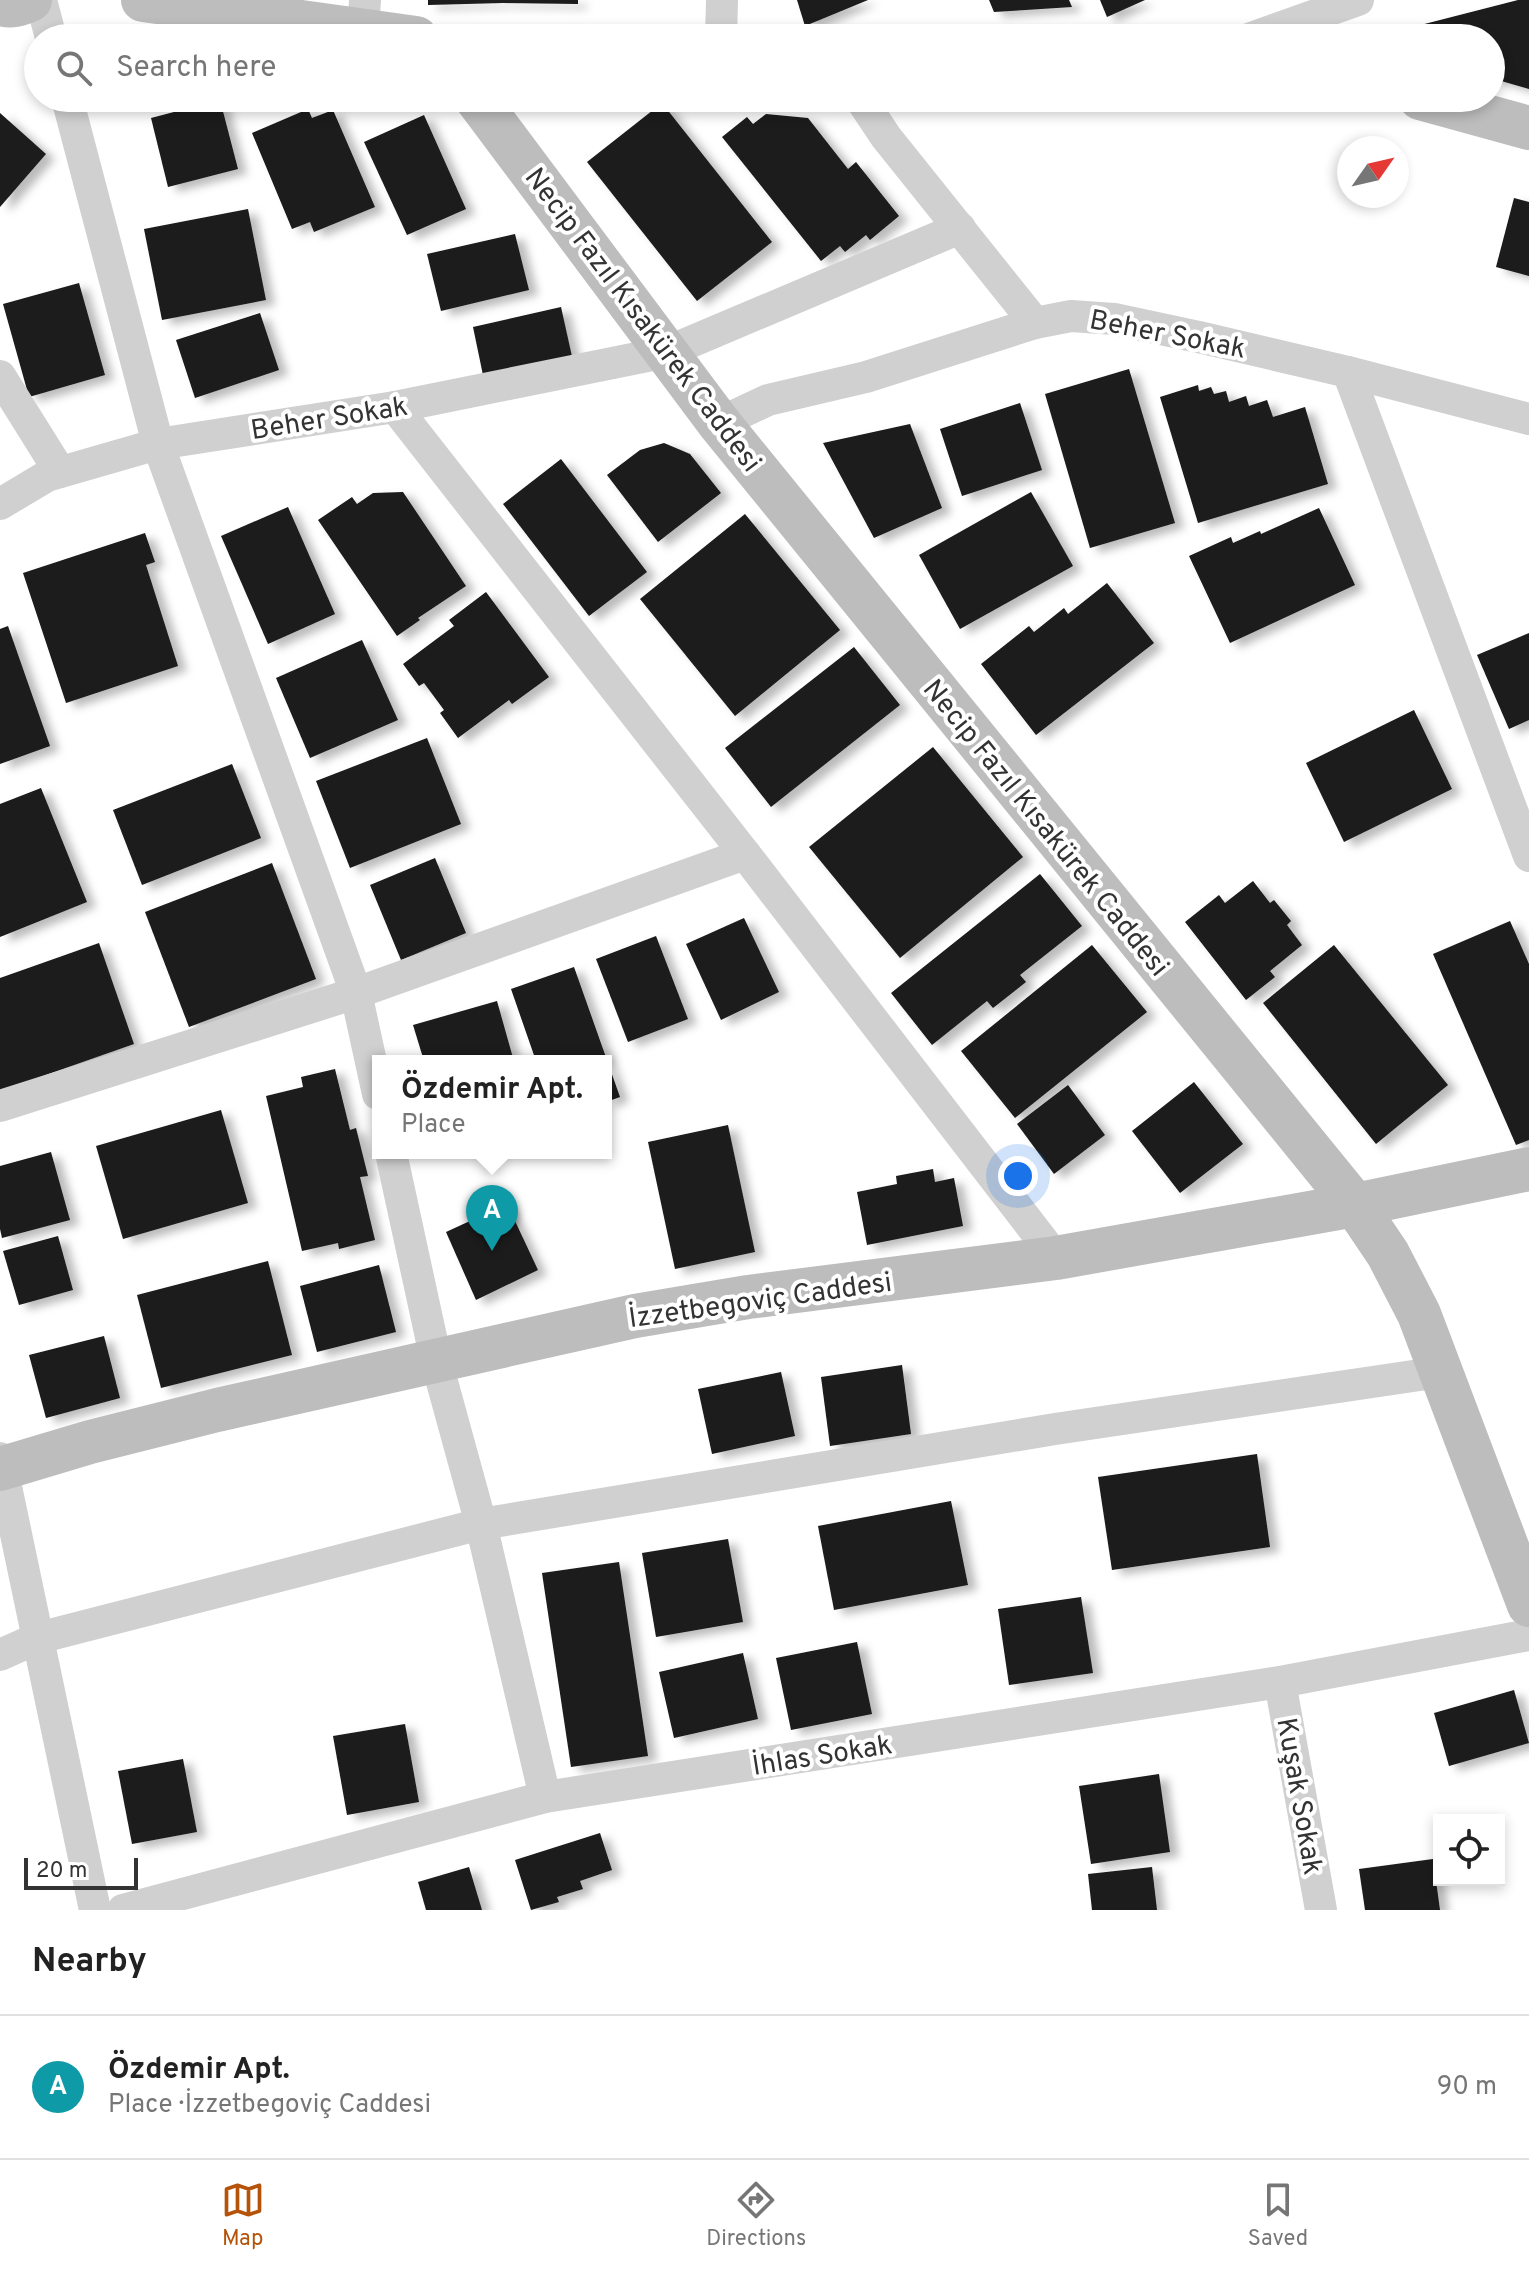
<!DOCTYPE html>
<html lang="en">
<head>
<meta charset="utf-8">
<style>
	:root { --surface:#fff; --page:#f6f6f6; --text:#222; --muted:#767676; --line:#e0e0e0; --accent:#b45309 }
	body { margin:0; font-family:Overpass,sans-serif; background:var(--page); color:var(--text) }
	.controls { position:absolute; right:24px; bottom:24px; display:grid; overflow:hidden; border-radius:0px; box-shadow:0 4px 12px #0003 }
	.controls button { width:72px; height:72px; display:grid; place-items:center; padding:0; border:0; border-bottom:2px solid var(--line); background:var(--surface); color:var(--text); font:40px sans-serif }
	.compass { position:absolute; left:1337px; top:136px; width:72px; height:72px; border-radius:50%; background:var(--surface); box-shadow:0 4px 12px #0003; rotate:56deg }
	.scale { position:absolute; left:24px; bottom:20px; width:114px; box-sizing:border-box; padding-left:8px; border:4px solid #333; border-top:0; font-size:22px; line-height:28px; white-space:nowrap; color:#333; -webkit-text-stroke:6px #fff; paint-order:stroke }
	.you { position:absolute; left:1018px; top:1176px; width:28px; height:28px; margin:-20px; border:6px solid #fff; border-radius:50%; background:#1a73e8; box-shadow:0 0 0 12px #1a73e833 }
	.badge { display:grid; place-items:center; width:52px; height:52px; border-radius:50%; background:var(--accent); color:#fff; font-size:26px; font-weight:700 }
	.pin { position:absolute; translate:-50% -66px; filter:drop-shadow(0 2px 4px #0008) }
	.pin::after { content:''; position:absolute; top:42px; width:28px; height:24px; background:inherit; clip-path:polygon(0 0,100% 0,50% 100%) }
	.popup { position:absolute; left:372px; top:1055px; width:240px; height:104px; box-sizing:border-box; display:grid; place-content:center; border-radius:0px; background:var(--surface); filter:drop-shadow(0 2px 6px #0005); font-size:26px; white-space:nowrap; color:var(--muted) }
	.popup b { font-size:30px; color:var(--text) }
	.popup::after { content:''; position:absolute; left:50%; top:100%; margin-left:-16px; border:16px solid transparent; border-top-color:var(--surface) }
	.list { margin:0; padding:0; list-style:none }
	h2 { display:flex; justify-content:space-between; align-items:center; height:104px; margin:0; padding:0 32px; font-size:34px }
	h2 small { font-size:26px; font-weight:400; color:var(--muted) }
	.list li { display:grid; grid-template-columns:52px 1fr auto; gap:24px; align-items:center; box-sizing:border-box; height:144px; padding:0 32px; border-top:2px solid var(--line) }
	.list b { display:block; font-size:30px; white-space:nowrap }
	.list p { margin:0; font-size:26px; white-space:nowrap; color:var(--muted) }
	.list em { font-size:26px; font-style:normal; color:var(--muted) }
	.icon { flex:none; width:44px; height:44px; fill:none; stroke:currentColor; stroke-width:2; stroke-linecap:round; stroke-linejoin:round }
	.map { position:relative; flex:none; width:1529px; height:1910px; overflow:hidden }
	.search { position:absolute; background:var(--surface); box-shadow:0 4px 12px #0003; left:24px; right:24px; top:24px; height:88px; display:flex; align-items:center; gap:20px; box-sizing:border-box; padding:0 28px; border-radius:44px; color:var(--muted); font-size:30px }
	.sheet { height:248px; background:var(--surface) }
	nav { display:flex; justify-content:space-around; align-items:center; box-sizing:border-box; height:112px; border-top:2px solid var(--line); background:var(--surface); font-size:22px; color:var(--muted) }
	nav a { display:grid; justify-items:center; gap:4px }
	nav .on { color:var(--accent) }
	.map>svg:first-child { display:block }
	.building { fill:#1a1a1a; filter:url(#shadow) }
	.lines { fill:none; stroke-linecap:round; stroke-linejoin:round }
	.street { stroke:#d0d0d0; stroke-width:32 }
	.secondary { stroke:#bdbdbd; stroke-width:44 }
	.labels { text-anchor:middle; stroke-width:8; stroke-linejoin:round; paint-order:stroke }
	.street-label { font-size:28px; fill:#333; stroke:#fff }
</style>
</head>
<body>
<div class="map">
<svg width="1529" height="1910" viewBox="0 0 1529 1910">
	<defs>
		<filter id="shadow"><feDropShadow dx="9" dy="5" stdDeviation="4" flood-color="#0004"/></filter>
	</defs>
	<rect width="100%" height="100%" fill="#fff"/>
	<g class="building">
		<path d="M 428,0 L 503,0 L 503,3 L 428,5 Z"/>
		<path d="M 503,0 L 578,0 L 578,4 L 503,3 Z"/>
		<path d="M 797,0 L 868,0 L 805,26 Z"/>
		<path d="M 989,0 L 1069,0 L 1072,7 L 994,12 Z"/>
		<path d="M 1100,0 L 1145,0 L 1107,17 Z"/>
		<path d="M 1518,0 L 1529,0 L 1529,89 L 1491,78 L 1491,38 L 1406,38 L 1405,29 Z"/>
		<path d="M 220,100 L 238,169 L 168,187 L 151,118 Z"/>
		<path d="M 662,103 L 772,242 L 697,301 L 587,162 Z"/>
		<path d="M 308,109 L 312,118 L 333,110 L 375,207 L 314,232 L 310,222 L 292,229 L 252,133 Z"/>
		<path d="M 0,113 L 46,154 L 0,207 Z"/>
		<path d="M 766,114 L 808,118 L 848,169 L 856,162 L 899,216 L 870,240 L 866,235 L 845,252 L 840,246 L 821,261 L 722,137 L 747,117 L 753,124 Z"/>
		<path d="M 424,115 L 466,209 L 407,235 L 364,142 Z"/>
		<path d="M 1514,198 L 1529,202 L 1529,276 L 1496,267 Z"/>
		<path d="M 248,209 L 266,300 L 162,320 L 144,229 Z"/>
		<path d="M 515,234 L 529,290 L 441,311 L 427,254 Z"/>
		<path d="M 79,283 L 105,375 L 29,397 L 3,304 Z"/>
		<path d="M 561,307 L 573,361 L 484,380 L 473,327 Z"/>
		<path d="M 260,313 L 279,370 L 195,398 L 176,340 Z"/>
		<path d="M 1129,369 L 1175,523 L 1090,548 L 1045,394 Z"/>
		<path d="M 1198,385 L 1199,391 L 1211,387 L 1214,394 L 1226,391 L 1229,402 L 1246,396 L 1249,406 L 1267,400 L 1273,417 L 1305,407 L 1328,484 L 1198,523 L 1160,397 Z"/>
		<path d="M 1020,403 L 1042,470 L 962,496 L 940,429 Z"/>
		<path d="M 910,424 L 942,508 L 874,538 L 823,443 Z"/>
		<path d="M 664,443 L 690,454 L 721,493 L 658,542 L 607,475 L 640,450 Z"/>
		<path d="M 561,459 L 647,572 L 589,616 L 503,504 Z"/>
		<path d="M 403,492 L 466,586 L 418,618 L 420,620 L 397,636 L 318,520 L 352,497 L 357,504 L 373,493 Z"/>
		<path d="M 1031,492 L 1073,566 L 960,629 L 919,555 Z"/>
		<path d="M 288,507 L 335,614 L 268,644 L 221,536 Z"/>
		<path d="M 1319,508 L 1355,585 L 1230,643 L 1189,556 L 1231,537 L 1233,543 L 1260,531 L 1261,534 Z"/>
		<path d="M 745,514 L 840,630 L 735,716 L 640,599 Z"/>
		<path d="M 145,533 L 155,562 L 146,565 L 178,666 L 66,703 L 23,573 Z"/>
		<path d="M 1107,583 L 1154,643 L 1036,735 L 981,664 L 1029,626 L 1034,632 L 1064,608 L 1068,614 Z"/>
		<path d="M 486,592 L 549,677 L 512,704 L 509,700 L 458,738 L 440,713 L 444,710 L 424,683 L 419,686 L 403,664 L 454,626 L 449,620 Z"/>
		<path d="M 8,626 L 50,746 L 0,764 L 0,629 Z"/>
		<path d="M 1529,633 L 1529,720 L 1509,729 L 1477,655 Z"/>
		<path d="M 362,640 L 398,720 L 310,758 L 276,678 Z"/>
		<path d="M 854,647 L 900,705 L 771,807 L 725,748 Z"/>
		<path d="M 1414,710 L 1452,789 L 1344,842 L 1306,763 Z"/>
		<path d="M 427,738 L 461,824 L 350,868 L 316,781 Z"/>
		<path d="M 933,747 L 1023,857 L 900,958 L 809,847 Z"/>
		<path d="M 232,764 L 261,838 L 142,885 L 113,810 Z"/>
		<path d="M 41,788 L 87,902 L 0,937 L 0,804 Z"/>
		<path d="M 435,858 L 466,933 L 401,960 L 370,885 Z"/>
		<path d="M 272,863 L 316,979 L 189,1027 L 145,912 Z"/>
		<path d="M 1040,874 L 1082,926 L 1020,975 L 1026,982 L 993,1008 L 987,1001 L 932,1045 L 891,993 Z"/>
		<path d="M 1253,881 L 1270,903 L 1274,900 L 1291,921 L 1287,925 L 1302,945 L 1270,971 L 1275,977 L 1246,1000 L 1185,922 L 1219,895 L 1225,903 Z"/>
		<path d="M 744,918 L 779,992 L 721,1020 L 686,944 Z"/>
		<path d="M 1510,921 L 1529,964 L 1529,1140 L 1516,1145 L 1433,954 Z"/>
		<path d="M 656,936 L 688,1019 L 628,1042 L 596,959 Z"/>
		<path d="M 99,943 L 134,1044 L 0,1091 L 0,978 Z"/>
		<path d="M 1092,945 L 1147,1012 L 1015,1118 L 961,1051 Z"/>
		<path d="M 1334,945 L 1448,1085 L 1376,1144 L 1263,1003 Z"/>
		<path d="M 574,967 L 620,1097 L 606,1102 L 606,1061 L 536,1061 L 511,989 Z"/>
		<path d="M 497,1001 L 513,1058 L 502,1061 L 424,1061 L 413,1025 Z"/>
		<path d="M 335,1069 L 350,1130 L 356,1128 L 368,1176 L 360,1177 L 375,1240 L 339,1249 L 338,1243 L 302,1251 L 266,1096 L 303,1087 L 301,1077 Z"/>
		<path d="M 1194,1082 L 1243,1144 L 1180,1193 L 1132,1131 Z"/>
		<path d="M 1068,1085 L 1105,1135 L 1054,1174 L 1017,1124 Z"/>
		<path d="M 221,1110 L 248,1203 L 123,1239 L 96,1146 Z"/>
		<path d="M 728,1125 L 755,1252 L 675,1269 L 648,1142 Z"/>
		<path d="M 51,1152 L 70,1220 L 2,1238 L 0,1229 L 0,1166 Z"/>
		<path d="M 933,1169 L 935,1182 L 954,1178 L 963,1226 L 867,1245 L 857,1192 L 897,1184 L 896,1176 Z"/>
		<path d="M 507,1204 L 538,1270 L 476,1300 L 446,1232 Z"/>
		<path d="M 58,1236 L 73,1290 L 19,1305 L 3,1251 Z"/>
		<path d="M 268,1261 L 292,1355 L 161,1388 L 137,1295 Z"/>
		<path d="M 379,1265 L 396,1332 L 317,1352 L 300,1286 Z"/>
		<path d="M 104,1336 L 120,1398 L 46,1418 L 29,1355 Z"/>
		<path d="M 902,1365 L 911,1434 L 830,1446 L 821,1377 Z"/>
		<path d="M 781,1372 L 795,1436 L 712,1454 L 698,1389 Z"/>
		<path d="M 1257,1454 L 1270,1547 L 1112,1570 L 1098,1477 Z"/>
		<path d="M 951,1501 L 968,1585 L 834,1610 L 818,1526 Z"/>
		<path d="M 728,1539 L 743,1622 L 656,1637 L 642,1553 Z"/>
		<path d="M 619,1562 L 648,1756 L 571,1767 L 542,1573 Z"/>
		<path d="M 1081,1597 L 1093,1673 L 1009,1685 L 998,1609 Z"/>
		<path d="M 857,1642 L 872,1714 L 791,1730 L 776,1658 Z"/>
		<path d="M 743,1653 L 758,1719 L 674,1738 L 659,1672 Z"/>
		<path d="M 1514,1690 L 1529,1743 L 1449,1766 L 1434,1713 Z"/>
		<path d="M 405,1724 L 419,1802 L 347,1815 L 333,1736 Z"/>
		<path d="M 183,1759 L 197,1832 L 132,1844 L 118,1771 Z"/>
		<path d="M 1159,1774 L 1170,1852 L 1091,1864 L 1079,1786 Z"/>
		<path d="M 600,1833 L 612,1870 L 580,1881 L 583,1889 L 557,1897 L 559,1902 L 531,1910 L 515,1860 Z"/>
		<path d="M 1433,1859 L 1440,1910 L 1365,1910 L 1359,1869 Z"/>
		<path d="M 469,1867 L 482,1910 L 426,1910 L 418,1882 Z"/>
		<path d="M 1152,1867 L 1157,1910 L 1092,1910 L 1088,1874 Z"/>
	</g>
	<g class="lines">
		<g class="street">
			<path d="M 41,0 L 51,38"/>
			<path d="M 363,31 L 365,0"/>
			<path d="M 721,38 L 722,0"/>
			<path d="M 1251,38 L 1358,0"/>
			<path d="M 67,98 L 158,444 L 356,993 L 378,1094"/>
			<path d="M 860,98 L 886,137 L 1035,323"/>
			<path d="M 1348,372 L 1529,856"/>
			<path d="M 0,376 L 60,472"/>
			<path d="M 395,407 L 745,854 L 1056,1258"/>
			<path d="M 719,423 L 768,400 L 866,377 L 1035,323 L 1071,316 L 1114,319 L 1203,338 L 1348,372 L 1529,419"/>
			<path d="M 0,504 L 47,476 L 158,444 L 395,407 L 667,352 L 960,228"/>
			<path d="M 0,1106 L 356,993 L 745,854"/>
			<path d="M 391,1153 L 436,1360 L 481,1524 L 545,1797"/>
			<path d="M 0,1458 L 95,1910"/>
			<path d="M 0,1655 L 38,1638 L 481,1524 L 1055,1429 L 1440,1372"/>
			<path d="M 1280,1682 L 1321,1910"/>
			<path d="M 123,1910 L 545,1797 L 1280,1682 L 1529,1635"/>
		</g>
		<g class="secondary">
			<path d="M 143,0 L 416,38"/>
			<path d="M 0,4 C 11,7 19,5 30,0"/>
			<path d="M 476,98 L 719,423 L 1355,1205 L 1388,1254 L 1419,1314 L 1529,1605"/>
			<path d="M 1420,98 L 1529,128"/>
			<path d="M 0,1469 L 90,1442 L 217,1410 L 635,1316 L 748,1297 L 1056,1258 L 1355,1205 L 1529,1169"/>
		</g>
	</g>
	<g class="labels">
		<g class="street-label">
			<text transform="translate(644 319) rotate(53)" y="10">Necip Fazıl Kısakürek Caddesi</text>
			<text transform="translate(1168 333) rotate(11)" y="10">Beher Sokak</text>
			<text transform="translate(329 417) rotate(-9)" y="10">Beher Sokak</text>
			<text transform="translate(1047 827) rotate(51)" y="10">Necip Fazıl Kısakürek Caddesi</text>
			<text transform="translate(760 1299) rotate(-8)" y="10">İzzetbegoviç Caddesi</text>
			<text transform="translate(822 1754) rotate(-9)" y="10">İhlas Sokak</text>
			<text transform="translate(1301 1796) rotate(80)" y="10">Kuşak Sokak</text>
		</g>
	</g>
</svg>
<div class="controls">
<button><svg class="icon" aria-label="locate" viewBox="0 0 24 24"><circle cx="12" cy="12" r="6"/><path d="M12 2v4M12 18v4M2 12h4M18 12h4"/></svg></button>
</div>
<svg class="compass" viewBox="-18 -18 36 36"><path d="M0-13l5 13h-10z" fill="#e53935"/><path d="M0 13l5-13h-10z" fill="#767676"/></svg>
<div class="scale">20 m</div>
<div class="you"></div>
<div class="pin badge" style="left:492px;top:1251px;background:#0f9aa8">A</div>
<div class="popup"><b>Özdemir Apt.</b>Place</div>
<div class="search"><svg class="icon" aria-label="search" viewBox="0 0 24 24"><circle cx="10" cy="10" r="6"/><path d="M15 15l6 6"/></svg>Search here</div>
</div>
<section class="sheet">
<h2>Nearby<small></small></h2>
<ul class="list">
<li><span class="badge" style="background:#0f9aa8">A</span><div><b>Özdemir Apt.</b><p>Place · İzzetbegoviç Caddesi</p></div><em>90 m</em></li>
</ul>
</section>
<nav>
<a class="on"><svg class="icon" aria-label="map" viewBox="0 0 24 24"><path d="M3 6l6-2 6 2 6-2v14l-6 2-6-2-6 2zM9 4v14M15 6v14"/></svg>Map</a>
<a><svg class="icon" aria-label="directions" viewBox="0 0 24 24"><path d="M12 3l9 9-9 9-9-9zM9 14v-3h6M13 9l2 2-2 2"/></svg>Directions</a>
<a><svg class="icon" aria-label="saved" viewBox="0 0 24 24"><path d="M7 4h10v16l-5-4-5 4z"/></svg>Saved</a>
</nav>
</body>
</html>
